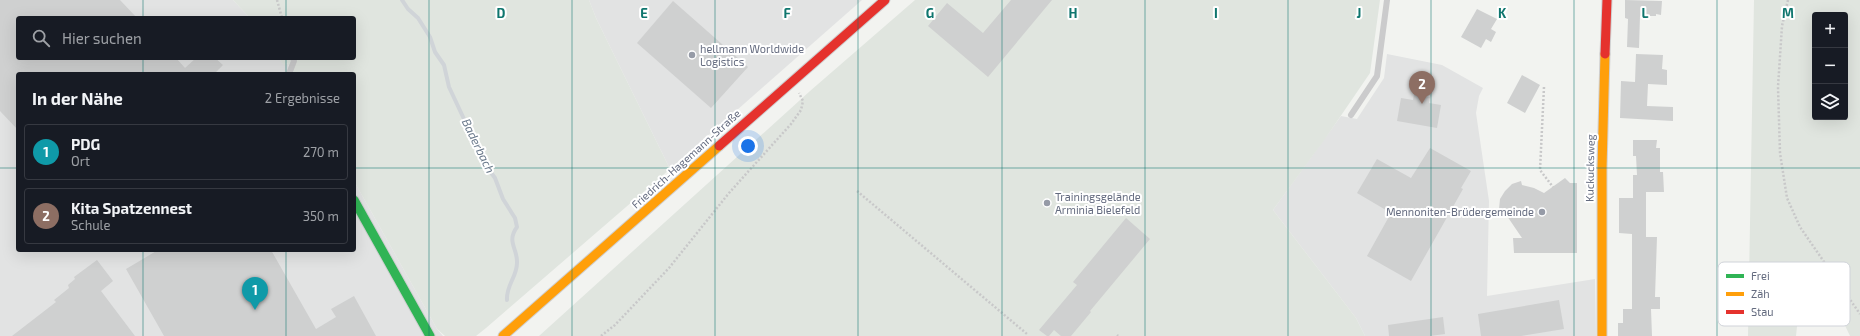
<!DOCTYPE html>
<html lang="de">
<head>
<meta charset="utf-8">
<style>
	:root { --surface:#171b24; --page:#242831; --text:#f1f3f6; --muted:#9ea1a6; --line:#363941; --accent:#1a73e8 }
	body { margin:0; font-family:"Exo 2",sans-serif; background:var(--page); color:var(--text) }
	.controls { position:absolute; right:12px; top:12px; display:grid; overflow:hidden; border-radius:4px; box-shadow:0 4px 16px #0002 }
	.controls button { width:36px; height:36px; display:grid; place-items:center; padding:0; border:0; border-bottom:1px solid var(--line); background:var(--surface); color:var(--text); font:20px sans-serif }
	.you { position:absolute; left:748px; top:146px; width:14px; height:14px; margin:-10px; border:3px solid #fff; border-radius:50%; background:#1a73e8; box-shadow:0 0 0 6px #1a73e833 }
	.badge { display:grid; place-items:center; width:26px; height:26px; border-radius:50%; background:var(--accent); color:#fff; font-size:13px; font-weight:700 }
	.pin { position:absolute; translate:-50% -33px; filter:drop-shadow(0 1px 2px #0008) }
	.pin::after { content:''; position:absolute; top:21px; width:14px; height:12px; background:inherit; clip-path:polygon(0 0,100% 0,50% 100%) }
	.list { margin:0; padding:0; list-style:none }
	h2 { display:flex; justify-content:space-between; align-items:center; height:52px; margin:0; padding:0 16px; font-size:17px }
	h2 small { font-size:13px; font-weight:400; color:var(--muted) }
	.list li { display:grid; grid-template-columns:26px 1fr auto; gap:12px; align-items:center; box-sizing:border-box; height:56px; margin:0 8px 8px; padding:0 8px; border:1px solid var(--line); border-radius:4px }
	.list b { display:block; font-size:15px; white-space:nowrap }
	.list p { margin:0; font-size:13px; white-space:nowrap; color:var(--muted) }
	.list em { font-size:13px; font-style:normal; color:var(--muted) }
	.icon { flex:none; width:22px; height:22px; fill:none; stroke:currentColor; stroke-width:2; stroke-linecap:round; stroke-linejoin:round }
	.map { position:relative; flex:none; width:1860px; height:336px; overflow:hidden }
	.search { position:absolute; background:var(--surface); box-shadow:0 4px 16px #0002; left:16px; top:16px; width:340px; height:44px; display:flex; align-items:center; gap:10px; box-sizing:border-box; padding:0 14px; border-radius:4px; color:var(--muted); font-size:15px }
	.panel { position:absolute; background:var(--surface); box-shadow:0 4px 16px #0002; left:16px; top:72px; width:340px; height:180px; border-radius:4px }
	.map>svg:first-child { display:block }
	.built { fill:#e2e3e3 }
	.green { fill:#e0e5df; fill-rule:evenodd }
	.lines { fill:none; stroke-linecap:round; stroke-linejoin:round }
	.stream { stroke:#d0d4d8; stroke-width:4 }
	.building { fill:#cfd0d0 }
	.fast-casing { stroke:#cfcfd0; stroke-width:11 }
	.slow-casing { stroke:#cfcfd0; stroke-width:11 }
	.jam-casing { stroke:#cfcfd0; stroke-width:11 }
	.path { stroke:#c8c8c9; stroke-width:2.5; stroke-dasharray:2 2; stroke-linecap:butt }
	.lane { stroke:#cbcbcc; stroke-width:6 }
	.fast { stroke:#30b455; stroke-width:9 }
	.slow { stroke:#ff9f0a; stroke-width:9 }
	.jam { stroke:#e5322d; stroke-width:9 }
	.grid { fill:none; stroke:#0f766e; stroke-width:1; stroke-opacity:0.55 }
	.poi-dot { fill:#969ba7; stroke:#fff; stroke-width:1.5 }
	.labels { text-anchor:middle; stroke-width:4; stroke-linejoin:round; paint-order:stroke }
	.poi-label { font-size:11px; fill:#646b7f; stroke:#fff; text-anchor:start }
	.street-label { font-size:11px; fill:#646b7f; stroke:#fff }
	.water-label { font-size:12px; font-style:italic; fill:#69788a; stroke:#fff }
	.key { fill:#fff; stroke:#d0d3d9; stroke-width:1 }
	.key-label { font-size:11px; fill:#646b7f }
	.grid-label { font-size:13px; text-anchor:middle; font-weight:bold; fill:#0f766e; stroke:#fff; stroke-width:4; stroke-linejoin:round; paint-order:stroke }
</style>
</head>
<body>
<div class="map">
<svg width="1860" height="336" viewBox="0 0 1860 336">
	<rect width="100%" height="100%" fill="#f2f3f0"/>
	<g class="built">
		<path d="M 0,0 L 233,0 L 250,18 L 18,18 L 18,58 L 279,58 L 284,65 L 287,63 L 294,74 L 18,74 L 18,250 L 354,250 L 354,181 L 437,329 L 443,336 L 0,336 Z"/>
		<path d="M 589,0 L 862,0 L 670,169 L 596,18 Z"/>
		<path d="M 1387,54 L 1442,65 L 1483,88 L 1479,96 L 1476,113 L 1489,201 L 1487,296 L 1595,279 L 1596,336 L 1365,336 L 1356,318 L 1273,210 L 1341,116 L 1357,119 L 1384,78 Z"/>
	</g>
	<g class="green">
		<path d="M 233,0 L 589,0 L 596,18 L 670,169 L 486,328 L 476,336 L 445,336 L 437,329 L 354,181 L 354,74 L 294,74 L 287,63 L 284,66 L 279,58 L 354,58 L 354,18 L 250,18 Z"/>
		<path d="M 915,0 L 1380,0 L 1370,73 L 1325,139 L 1273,210 L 1356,318 L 1365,336 L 539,336 L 810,91 Z"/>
		<path d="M 1754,0 L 1860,0 L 1860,336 L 1850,336 L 1830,294 L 1798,317 L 1796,336 L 1748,336 ZM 1815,15 L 1845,15 L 1845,117 L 1815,117 Z"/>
	</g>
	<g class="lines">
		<path class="stream" d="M 402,0 L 408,9 L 418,18 L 430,37 L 435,52 L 444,65 L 449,87 L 486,166 L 495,178 L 503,199 L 515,218 L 517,227 C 506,242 518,249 517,263 C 517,277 506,285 507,300"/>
	</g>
	<g class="building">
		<path d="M 0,0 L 120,0 L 137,18 L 18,18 L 18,58 L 176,58 L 185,68 L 196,58 L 215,58 L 223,65 L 214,74 L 18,74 L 18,130 L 0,111 Z"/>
		<path d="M 1011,0 L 1052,0 L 988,77 L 928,26 L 947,3 L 983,33 Z"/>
		<path d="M 1625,0 L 1662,1 L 1661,15 L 1656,14 L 1656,16 L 1640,16 L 1639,48 L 1627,47 L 1628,19 L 1625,18 Z"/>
		<path d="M 673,1 L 748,67 L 711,108 L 637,43 Z"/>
		<path d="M 1477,9 L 1497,19 L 1491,29 L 1496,32 L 1491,42 L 1486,39 L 1481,48 L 1461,37 Z"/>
		<path d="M 1636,54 L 1663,55 L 1662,69 L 1667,70 L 1667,85 L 1648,84 L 1647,106 L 1673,107 L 1673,121 L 1620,118 L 1621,81 L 1635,82 Z"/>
		<path d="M 1522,75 L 1540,85 L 1525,113 L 1507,103 Z"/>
		<path d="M 1414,94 L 1430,97 L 1429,103 L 1441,105 L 1437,128 L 1397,121 L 1401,98 L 1413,100 Z"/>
		<path d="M 1633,140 L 1657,140 L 1656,148 L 1660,148 L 1660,172 L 1663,172 L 1664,192 L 1646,192 L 1646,237 L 1657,237 L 1655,297 L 1660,297 L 1660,309 L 1651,309 L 1652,336 L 1618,336 L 1618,323 L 1623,323 L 1623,309 L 1632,309 L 1632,234 L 1619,233 L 1619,198 L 1633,198 L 1633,175 L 1637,175 L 1636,156 L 1633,156 Z"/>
		<path d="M 1430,148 L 1471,171 L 1461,188 L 1463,189 L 1411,281 L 1367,256 L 1391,213 L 1357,193 L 1377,159 L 1411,178 Z"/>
		<path d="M 1565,178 L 1570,183 L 1577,183 L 1577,253 L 1514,253 L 1513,238 L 1522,238 L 1507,216 L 1505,208 L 1499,209 L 1500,199 L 1505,191 L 1512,184 L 1521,181 L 1522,185 L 1534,188 L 1544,193 Z"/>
		<path d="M 1126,218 L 1150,239 L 1090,311 L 1091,312 L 1071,336 L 1061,336 L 1054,330 L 1049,336 L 1047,336 L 1039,330 L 1077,285 L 1073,282 Z"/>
		<path d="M 158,250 L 271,250 L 316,329 L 336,317 L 331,309 L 354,296 L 376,336 L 164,336 L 126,269 Z"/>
		<path d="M 97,260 L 113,281 L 101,291 L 135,336 L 12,336 L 56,302 L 54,300 L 69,288 L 68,285 L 75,279 L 74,277 Z"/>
		<path d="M 1559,300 L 1564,329 L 1521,336 L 1481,336 L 1478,314 Z"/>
		<path d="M 1443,317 L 1445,334 L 1430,336 L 1389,336 L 1388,325 Z"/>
	</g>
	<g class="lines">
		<defs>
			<path id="fast" d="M 354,200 L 430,336"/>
			<g id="slow">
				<path d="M 503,336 L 719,146"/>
				<path d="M 1602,336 L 1602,168 L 1605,54"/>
			</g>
			<g id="jam">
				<path d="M 1605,54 L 1607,0"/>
				<path d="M 719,146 L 885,0"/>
			</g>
		</defs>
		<use href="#fast" class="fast-casing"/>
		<use href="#slow" class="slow-casing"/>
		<use href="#jam" class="jam-casing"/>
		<g class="path">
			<path d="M 277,0 L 282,18"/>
			<path d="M 1788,0 L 1782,26 L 1778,87 L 1780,153 L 1787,198 L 1800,227 L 1860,314"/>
			<path d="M 1544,87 L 1540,170 L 1553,187"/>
			<path d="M 857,191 L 1027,334"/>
			<path d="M 1117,335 L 1118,336"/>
			<path d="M 601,336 L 615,325 L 669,268 L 729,193 L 791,124 L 801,110 L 803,101 L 799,93"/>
		</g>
		<g class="lane">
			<path d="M 289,74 L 294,61 L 293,58"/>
			<path d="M 1351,115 L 1377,76 L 1387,0"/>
		</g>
		<use href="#fast" class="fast"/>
		<use href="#slow" class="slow"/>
		<use href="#jam" class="jam"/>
	</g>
	<path class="grid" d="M 143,0 L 143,18M 286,0 L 286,18M 429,0 L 429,336M 572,0 L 572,336M 715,0 L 715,336M 858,0 L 858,336M 1002,0 L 1002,336M 1145,0 L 1145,336M 1288,0 L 1288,336M 1431,0 L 1431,336M 1574,0 L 1574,336M 1717,0 L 1717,336M 143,58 L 143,74M 286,58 L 286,74M 0,168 L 18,168M 354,168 L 1860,168M 143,250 L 143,336M 286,250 L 286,336"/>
	<g class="poi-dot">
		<circle cx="692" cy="55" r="4"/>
		<circle cx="1047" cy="203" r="4"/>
		<circle cx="1542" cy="212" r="4"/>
	</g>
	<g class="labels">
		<g class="poi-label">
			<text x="700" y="53">hellmann Worldwide<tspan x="700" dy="13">Logistics</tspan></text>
			<text x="1055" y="201">Trainingsgelände<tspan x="1055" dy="13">Arminia Bielefeld</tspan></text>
			<text x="1534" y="216" text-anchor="end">Mennoniten-Brüdergemeinde</text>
		</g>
		<g class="street-label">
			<text transform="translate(686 159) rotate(-42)" y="4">Friedrich-Hagemann-Straße</text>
			<text transform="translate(1590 168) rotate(-89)" y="4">Kuckucksweg</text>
		</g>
		<g class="water-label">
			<text transform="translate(478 146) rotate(64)" y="4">Baderbach</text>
		</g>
	</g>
	<rect x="1718" y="262" width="132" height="64" rx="6" class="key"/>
	<rect x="1726" y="274" width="18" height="4" fill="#30b455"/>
	<rect x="1726" y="292" width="18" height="4" fill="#ff9f0a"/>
	<rect x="1726" y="310" width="18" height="4" fill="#e5322d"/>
	<g class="key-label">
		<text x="1751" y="280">Frei</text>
		<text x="1751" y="298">Zäh</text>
		<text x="1751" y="316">Stau</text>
	</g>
	<g class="grid-label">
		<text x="501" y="18">D</text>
		<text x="644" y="18">E</text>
		<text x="787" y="18">F</text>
		<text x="930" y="18">G</text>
		<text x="1073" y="18">H</text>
		<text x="1216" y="18">I</text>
		<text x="1359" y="18">J</text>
		<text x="1502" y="18">K</text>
		<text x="1645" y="18">L</text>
		<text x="1788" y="18">M</text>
	</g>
</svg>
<div class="controls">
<button>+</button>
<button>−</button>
<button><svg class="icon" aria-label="layers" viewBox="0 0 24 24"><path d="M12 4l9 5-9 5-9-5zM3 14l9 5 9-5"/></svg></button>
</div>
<div class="you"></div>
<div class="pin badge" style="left:255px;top:310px;background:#0f9aa8">1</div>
<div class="pin badge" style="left:1422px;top:104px;background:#8d6e63">2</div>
<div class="search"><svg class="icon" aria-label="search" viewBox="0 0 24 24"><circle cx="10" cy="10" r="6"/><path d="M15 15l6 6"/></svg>Hier suchen</div>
<section class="panel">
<h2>In der Nähe<small>2 Ergebnisse</small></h2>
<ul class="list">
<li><span class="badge" style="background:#0f9aa8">1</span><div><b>PDG</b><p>Ort</p></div><em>270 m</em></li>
<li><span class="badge" style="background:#8d6e63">2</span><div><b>Kita Spatzennest</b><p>Schule</p></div><em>350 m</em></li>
</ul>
</section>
</div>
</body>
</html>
